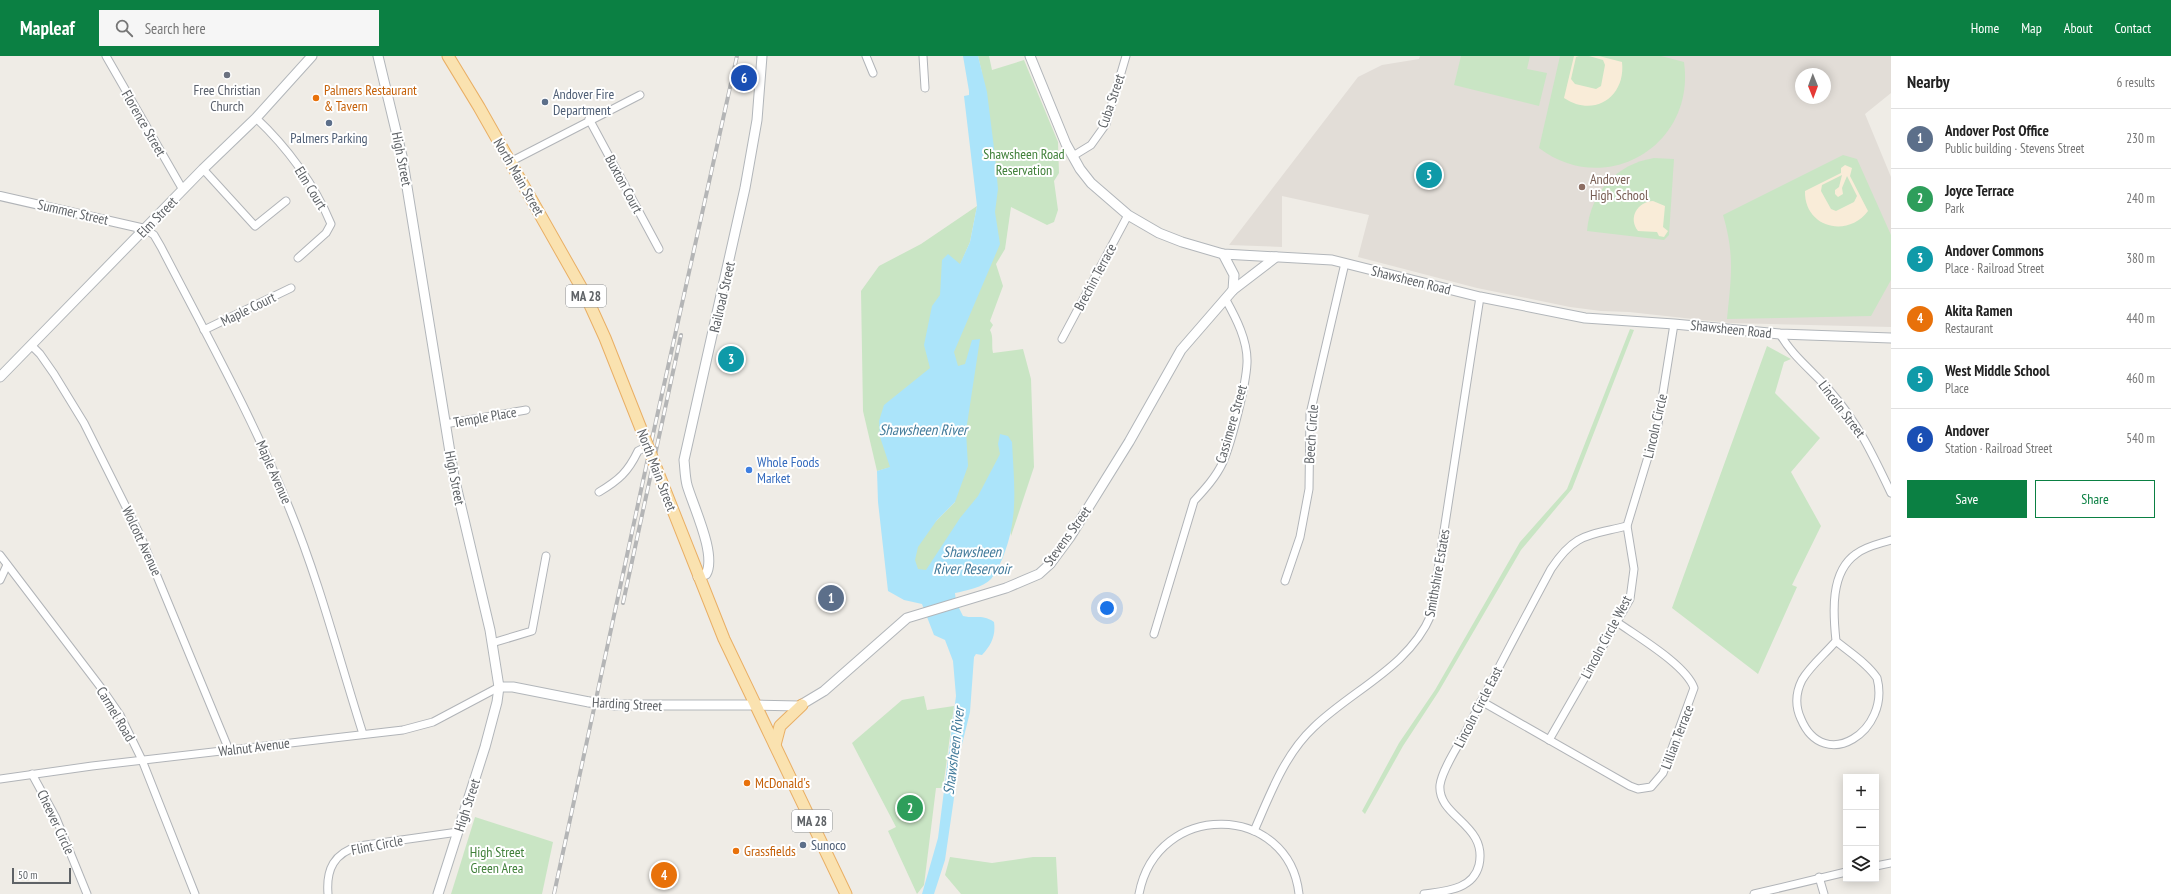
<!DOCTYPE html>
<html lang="en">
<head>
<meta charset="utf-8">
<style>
	:root { --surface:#fff; --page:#f6f6f6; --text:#222; --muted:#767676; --line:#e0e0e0; --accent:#0b8043 }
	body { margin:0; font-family:"PT Sans Narrow",sans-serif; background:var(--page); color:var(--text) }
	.controls { position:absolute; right:12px; bottom:12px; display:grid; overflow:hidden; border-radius:0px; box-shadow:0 2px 10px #0003 }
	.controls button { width:36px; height:36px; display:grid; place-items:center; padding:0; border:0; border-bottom:1px solid var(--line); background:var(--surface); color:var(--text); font:20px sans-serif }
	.compass { position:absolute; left:1795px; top:12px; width:36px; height:36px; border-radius:50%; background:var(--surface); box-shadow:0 2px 10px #0003; rotate:179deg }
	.scale { position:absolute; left:12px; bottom:10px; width:59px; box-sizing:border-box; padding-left:4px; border:2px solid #5e6266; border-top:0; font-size:11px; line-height:14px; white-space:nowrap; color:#5e6266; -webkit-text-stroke:3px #fff; paint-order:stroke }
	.you { position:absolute; left:1107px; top:552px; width:14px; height:14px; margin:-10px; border:3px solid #fff; border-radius:50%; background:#1a73e8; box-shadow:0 0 0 6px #1a73e833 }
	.badge { display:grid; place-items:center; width:26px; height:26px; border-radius:50%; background:var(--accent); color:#fff; font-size:13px; font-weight:700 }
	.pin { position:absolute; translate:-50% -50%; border:2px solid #fff; box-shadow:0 1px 4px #0006 }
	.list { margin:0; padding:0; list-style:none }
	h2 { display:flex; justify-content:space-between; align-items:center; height:52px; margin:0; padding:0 16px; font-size:17px }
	h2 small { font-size:13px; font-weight:400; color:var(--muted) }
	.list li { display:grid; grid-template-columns:26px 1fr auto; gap:12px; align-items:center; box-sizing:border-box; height:60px; padding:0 16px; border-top:1px solid var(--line) }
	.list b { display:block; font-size:15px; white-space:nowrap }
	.list p { margin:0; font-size:13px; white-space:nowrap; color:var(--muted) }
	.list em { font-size:13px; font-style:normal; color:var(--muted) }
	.actions { display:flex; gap:8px; padding:12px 16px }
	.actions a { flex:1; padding:9px 0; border:1px solid var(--accent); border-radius:0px; text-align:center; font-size:14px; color:var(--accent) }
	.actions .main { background:var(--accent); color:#fff }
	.icon { flex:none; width:22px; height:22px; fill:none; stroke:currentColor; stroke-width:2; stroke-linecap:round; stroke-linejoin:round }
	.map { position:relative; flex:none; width:1891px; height:838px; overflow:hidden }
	header { display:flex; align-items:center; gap:24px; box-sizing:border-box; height:56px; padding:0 20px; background:var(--accent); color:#fff }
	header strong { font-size:19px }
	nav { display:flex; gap:22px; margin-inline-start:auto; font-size:14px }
	.search { width:280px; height:36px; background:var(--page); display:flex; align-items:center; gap:10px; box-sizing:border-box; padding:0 14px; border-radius:0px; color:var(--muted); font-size:15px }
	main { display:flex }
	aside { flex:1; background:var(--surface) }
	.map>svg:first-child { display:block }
	.education { fill:#e2ddd7; fill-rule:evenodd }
	.green { fill:#c9e5c4 }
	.sand { fill:#f9ecd8; fill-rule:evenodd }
	.water { fill:#abe4fa }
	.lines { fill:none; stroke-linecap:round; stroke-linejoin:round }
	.minor-casing { stroke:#b1b4b8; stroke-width:9 }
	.tertiary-casing { stroke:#b1b4b8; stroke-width:10 }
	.secondary-casing { stroke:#b2b6ba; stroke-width:11 }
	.primary-casing { stroke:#e9af65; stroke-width:13 }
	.minor { stroke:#fff; stroke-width:7 }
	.tertiary { stroke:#fff; stroke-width:8 }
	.secondary { stroke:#fff; stroke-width:9 }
	.primary { stroke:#fae2b0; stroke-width:11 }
	.rail-casing { stroke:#b4b5b6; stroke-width:4 }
	.rail { stroke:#fff; stroke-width:2.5; stroke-dasharray:8; stroke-linecap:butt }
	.secondary-bridge-casing { stroke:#b2b6ba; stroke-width:11; stroke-linecap:butt }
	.primary-bridge-casing { stroke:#e9af65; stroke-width:13; stroke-linecap:butt }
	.secondary-bridge { stroke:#fff; stroke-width:9 }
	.primary-bridge { stroke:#fae2b0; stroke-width:11 }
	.worship-dot { fill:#6b7280; stroke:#fff; stroke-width:1.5 }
	.food-dot { fill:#e8710a; stroke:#fff; stroke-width:1.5 }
	.service-dot { fill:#5c6f8a; stroke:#fff; stroke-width:1.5 }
	.education-dot { fill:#8d6e63; stroke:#fff; stroke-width:1.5 }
	.shop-dot { fill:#3f7fe0; stroke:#fff; stroke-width:1.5 }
	.labels { text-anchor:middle; stroke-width:4; stroke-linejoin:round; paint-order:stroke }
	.shield { fill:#fff; stroke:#8e9194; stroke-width:1 }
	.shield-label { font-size:13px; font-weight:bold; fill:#5e6266 }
	.worship-label { font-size:14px; fill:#5b616d; stroke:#fff }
	.food-label { font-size:14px; fill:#c56008; stroke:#fff; text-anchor:start }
	.service-label { font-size:14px; fill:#4e5e75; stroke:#fff; text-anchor:start }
	.street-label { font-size:14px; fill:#5e6266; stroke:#fff }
	.park-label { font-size:14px; fill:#41803a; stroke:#fff }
	.education-label { font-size:14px; fill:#785e54; stroke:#fff; text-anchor:start }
	.shop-label { font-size:14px; fill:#366cbe; stroke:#fff; text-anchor:start }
	.water-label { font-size:15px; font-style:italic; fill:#427b9b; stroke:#fff }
</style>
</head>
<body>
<header>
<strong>Mapleaf</strong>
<div class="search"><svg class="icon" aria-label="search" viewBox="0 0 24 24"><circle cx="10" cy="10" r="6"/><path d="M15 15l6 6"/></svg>Search here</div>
<nav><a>Home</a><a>Map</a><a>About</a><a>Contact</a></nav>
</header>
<main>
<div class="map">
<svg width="1891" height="838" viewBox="0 0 1891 838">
	<rect width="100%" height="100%" fill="#efece6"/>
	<path class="education" d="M 1420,0 L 1891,0 L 1891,37 L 1865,58 L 1891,121 L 1891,271 L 1730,267 L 1629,256 L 1601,255 L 1570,251 L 1477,232 L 1358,201 L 1369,159 L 1282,140 L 1282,191 L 1229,189 L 1358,21 L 1382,9 L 1419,3 ZM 1801,18 L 1825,18 L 1825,42 L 1801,42 Z"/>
	<g class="green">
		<path d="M 978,0 L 989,0 L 992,14 L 1024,4 L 1058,86 L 1059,117 L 1054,125 L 1058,154 L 1054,166 L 1047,169 L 1011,151 L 1005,193 L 996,208 L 1003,230 L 990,265 L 993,269 L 990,274 C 994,281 991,289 993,297 L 1023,293 L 1031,323 L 1034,411 L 1011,480 L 1009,463 L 925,527 L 906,502 L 919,482 L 955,446 L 950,325 L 953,288 L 982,217 L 982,17 Z"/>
		<path d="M 1461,0 L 1530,0 L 1527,13 L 1547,17 L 1539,50 L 1454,29 Z"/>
		<path d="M 1560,0 L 1661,0 L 1684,6 C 1696,89 1606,143 1539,92 Z"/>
		<path d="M 1843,99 L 1857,103 L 1891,179 L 1891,224 L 1871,260 L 1727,263 C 1731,222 1735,200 1723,159 Z"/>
		<path d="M 1654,102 L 1674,103 L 1669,179 L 1664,184 L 1587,175 C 1590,137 1616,108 1654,102 Z"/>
		<path d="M 977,150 L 970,186 L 960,209 L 936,335 L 906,407 L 877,415 L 863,355 L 861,235 L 879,210 L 921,188 Z"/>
		<path d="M 1630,273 L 1634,274 L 1572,433 L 1521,494 L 1439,635 L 1403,690 L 1365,758 L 1362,755 L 1399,687 L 1435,634 L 1520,486 L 1567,433 Z"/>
		<path d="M 1767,290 L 1791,303 L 1784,306 L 1775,337 L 1820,382 L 1791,416 L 1821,470 L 1792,529 L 1797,531 L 1758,618 L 1672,552 Z"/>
		<path d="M 924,640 L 927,654 L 954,650 L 943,732 L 936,732 L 924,829 L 917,838 L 888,775 L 896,771 L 852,687 L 902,644 Z"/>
		<path d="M 475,761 L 553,786 L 542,838 L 451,838 Z"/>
		<path d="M 950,801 L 992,807 L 1033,801 L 1056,801 L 1058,838 L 961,838 L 945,819 Z"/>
	</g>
	<g class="sand">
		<path d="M 1574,0 L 1579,0 L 1576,1 L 1571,23 L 1575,28 L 1596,33 L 1601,30 L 1605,9 L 1603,4 L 1589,0 L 1599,0 L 1622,6 C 1626,41 1594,62 1564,42 Z"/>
		<path d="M 1845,109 L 1852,112 L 1850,120 L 1868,155 C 1847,183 1804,171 1805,135 L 1841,117 L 1841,112 ZM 1842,119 L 1839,131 L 1835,134 L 1835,138 L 1838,141 L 1843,138 L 1842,132 L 1847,120 L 1857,140 L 1854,146 L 1836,155 L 1831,153 L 1821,135 L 1822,129 Z"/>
		<path d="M 1653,145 L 1665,150 L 1663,171 L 1668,175 L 1664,181 L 1659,180 L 1657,176 L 1638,175 C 1628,162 1637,146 1653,145 Z"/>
	</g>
	<path class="water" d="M 963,0 L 978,0 L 987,36 L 995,100 L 998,133 L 995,156 L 1000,188 L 954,296 L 958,310 L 965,308 L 972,284 L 980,283 L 966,375 L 968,410 L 955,446 L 937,464 L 918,491 L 915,504 L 918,513 L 926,514 L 960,462 L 978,440 L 1000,398 L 998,388 L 1000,378 L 1008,380 L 1012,386 C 1014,428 1019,461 1003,501 C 1000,508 996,517 991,523 C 984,531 965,535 955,537 L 956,546 L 963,560 C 975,563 982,558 994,566 C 996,580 991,589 982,599 L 976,598 L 974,601 L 970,656 L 954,721 L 955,735 L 945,804 L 934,838 L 922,838 L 938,782 L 956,640 L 953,605 L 945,584 L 934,579 L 922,548 L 904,544 L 888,535 L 878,446 L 877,415 L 890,411 L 880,381 L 879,365 L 884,349 L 930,312 L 924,289 L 932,250 L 940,239 L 942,204 L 948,198 L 960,208 L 970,186 L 977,150 L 964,40 L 969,39 L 969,35 Z"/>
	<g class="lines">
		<defs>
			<g id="minor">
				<path d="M 106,0 L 183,134"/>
				<path d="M 866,0 L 873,17"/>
				<path d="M 923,0 L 925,32"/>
				<path d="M 256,62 C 287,91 315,129 331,168 L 326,177 L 298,202"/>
				<path d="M 589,63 L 659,193"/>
				<path d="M 1073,100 L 1091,89 L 1106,68 L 1126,0"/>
				<path d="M 510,106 L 640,39"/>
				<path d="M 203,113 L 255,170 L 286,145"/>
				<path d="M 145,173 L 154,179 L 161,191 C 206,278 254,364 290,454 C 320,527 339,603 363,678"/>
				<path d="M 204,274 L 291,232"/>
				<path d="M 1780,278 C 1792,300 1814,316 1830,335 C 1857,365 1874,401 1891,437"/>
				<path d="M 1062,283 L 1128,159"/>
				<path d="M 31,289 L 40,298 L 54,318 L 84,367 L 140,479 L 229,694"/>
				<path d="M 445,368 L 526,354"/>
				<path d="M 599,436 C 619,424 628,416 638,395 L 648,390"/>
				<path d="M 0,499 L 102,633 L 120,659 L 142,704 L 195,838"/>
				<path d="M 0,524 L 7,509"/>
				<path d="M 1285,525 L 1300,481 L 1309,433 L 1310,358 L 1345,207"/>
				<path d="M 1154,578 L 1194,445 C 1205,433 1216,421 1223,406 C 1232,385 1246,329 1247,307 C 1248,285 1236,262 1226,244"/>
				<path d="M 1836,585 C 1825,598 1810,610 1802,624 C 1796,636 1795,650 1801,663 C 1824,718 1891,675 1877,622 C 1867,607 1849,596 1836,585 C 1833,557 1830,516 1856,498 C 1866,490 1879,488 1891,484"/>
				<path d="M 492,587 L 532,575 L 546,500"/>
				<path d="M 1481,645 L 1630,730 L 1638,733 L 1651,731 L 1663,717 L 1694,632 C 1686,609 1638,581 1617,566"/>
				<path d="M 1549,684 L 1630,543 L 1634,513 L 1627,470 L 1658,368 L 1674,268"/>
				<path d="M 32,718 L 56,762 L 87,838"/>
				<path d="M 0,723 L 92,710 L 403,674 L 433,666 L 499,631"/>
				<path d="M 1254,775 C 1270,739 1284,699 1314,671 C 1352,634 1409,611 1431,559 L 1480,241"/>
				<path d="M 1876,810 L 1891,807"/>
				<path d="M 1819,821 L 1824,838"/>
				<path d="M 328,838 C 326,813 334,797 359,790 L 458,776"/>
				<path d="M 1139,838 C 1157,743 1289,747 1299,838"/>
				<path d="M 1424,838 C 1445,835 1473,834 1479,809 C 1488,768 1437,761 1440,729 C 1442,714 1458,690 1465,677 C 1493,622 1522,567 1551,513 C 1575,477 1587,480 1627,470"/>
				<path d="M 1754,838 L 1846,816"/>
			</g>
			<path id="tertiary" d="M 0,140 L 145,173"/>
			<g id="secondary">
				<path d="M 378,0 L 402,100 L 454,421 L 490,574 L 499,631 L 497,646 L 485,691 L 438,838"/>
				<path d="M 1030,0 L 1066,88 L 1080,113 L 1091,127 L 1128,159 L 1159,177 L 1182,186 L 1223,198 L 1332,204 L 1480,241 L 1585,262 L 1674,268 L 1780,278 L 1891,282"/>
				<path d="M 1223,198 L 1234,219 L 1233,234"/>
				<path d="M 0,321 L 203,113 L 256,62 L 312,0"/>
				<path d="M 698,521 L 706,518 C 717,499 693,450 687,429 C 685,421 685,413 684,404 L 745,132 L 757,64 L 762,0"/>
				<path d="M 499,631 L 513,631 L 589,646"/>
				<path d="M 615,649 L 756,649 L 799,650 L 824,635 L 907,562 L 1006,532 L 1039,518 L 1050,508 L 1070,481 L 1129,386 L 1181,294 L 1233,234 L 1276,201"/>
			</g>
			<g id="primary">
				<path d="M 448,0 L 479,51 L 585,238 L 605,282 L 645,383"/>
				<path d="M 657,414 L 724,583 L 846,838"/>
				<path d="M 775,689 L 780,670 L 802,649"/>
			</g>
		</defs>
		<use href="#minor" class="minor-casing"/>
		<use href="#tertiary" class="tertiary-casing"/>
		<use href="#secondary" class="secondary-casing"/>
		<use href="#primary" class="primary-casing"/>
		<use href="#minor" class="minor"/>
		<use href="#tertiary" class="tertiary"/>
		<use href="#secondary" class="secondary"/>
		<use href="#primary" class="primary"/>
		<defs>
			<g id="rail">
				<path d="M 623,547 L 681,279"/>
				<path d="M 554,838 L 654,374 L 737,0"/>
			</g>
		</defs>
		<use href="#rail" class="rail-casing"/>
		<use href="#rail" class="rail"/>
		<defs>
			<path id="secondary-bridge" d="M 589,646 L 615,649"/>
			<path id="primary-bridge" d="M 645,383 L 657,414"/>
		</defs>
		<use href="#secondary-bridge" class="secondary-bridge-casing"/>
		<use href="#primary-bridge" class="primary-bridge-casing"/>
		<use href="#secondary-bridge" class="secondary-bridge"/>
		<use href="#primary-bridge" class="primary-bridge"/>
	</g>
	<circle class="worship-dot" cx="227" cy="19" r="4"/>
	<g class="food-dot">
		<circle cx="316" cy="42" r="4"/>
		<circle cx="747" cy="727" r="4"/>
		<circle cx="736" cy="795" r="4"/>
	</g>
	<g class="service-dot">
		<circle cx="545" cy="46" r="4"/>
		<circle cx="329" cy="67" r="4"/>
		<circle cx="803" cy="789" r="4"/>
	</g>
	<circle class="education-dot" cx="1582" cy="131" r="4"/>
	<circle class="shop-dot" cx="749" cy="414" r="4"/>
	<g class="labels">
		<g class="shield">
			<rect x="566" y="229" width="40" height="22" rx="3"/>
			<rect x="792" y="754" width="40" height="22" rx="3"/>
		</g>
		<g class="shield-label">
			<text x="586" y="245">MA 28</text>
			<text x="812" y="770">MA 28</text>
		</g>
		<g class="worship-label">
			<text x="227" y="39">Free Christian<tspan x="227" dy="16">Church</tspan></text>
		</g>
		<g class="food-label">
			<text x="324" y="39">Palmers Restaurant<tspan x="324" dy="16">&amp; Tavern</tspan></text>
			<text x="755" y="732">McDonald's</text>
			<text x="744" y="800">Grassfields</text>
		</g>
		<g class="service-label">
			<text x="553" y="43">Andover Fire<tspan x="553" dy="16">Department</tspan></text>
			<text x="329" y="87" text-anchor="middle">Palmers Parking</text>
			<text x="811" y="794">Sunoco</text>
		</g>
		<g class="street-label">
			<text transform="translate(1111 45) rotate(-71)" y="5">Cuba Street</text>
			<text transform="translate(144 67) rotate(60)" y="5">Florence Street</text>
			<text transform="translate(402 103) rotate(79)" y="5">High Street</text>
			<text transform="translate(519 121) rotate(60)" y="5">North Main Street</text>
			<text transform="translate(624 128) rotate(62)" y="5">Buxton Court</text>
			<text transform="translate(311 132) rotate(58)" y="5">Elm Court</text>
			<text transform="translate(73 156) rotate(13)" y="5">Summer Street</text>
			<text transform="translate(157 161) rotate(-46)" y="5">Elm Street</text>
			<text transform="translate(1095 221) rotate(-62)" y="5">Brechin Terrace</text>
			<text transform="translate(1411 224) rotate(14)" y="5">Shawsheen Road</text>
			<text transform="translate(722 241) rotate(-77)" y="5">Railroad Street</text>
			<text transform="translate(248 253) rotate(-26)" y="5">Maple Court</text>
			<text transform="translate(1731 273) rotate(6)" y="5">Shawsheen Road</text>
			<text transform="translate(1842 353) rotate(53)" y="5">Lincoln Street</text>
			<text transform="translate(485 361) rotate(-10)" y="5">Temple Place</text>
			<text transform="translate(1231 368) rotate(-74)" y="5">Cassimere Street</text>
			<text transform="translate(1655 370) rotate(-77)" y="5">Lincoln Circle</text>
			<text transform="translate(1311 378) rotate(-86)" y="5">Beech Circle</text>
			<text transform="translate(657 414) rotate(69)" y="5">North Main Street</text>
			<text transform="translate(274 416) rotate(66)" y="5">Maple Avenue</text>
			<text transform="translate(455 422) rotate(79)" y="5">High Street</text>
			<text transform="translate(1067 480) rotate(-54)" y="5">Stevens Street</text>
			<text transform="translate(142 485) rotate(65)" y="5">Wolcott Avenue</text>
			<text transform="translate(1437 517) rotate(-80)" y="5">Smithshire Estates</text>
			<text transform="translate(1606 581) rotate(-62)" y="5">Lincoln Circle West</text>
			<text transform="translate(627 648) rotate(3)" y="5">Harding Street</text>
			<text transform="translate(1478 651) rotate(-63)" y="5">Lincoln Circle East</text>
			<text transform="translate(116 658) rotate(59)" y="5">Carmel Road</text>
			<text transform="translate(1677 681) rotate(-69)" y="5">Lillian Terrace</text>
			<text transform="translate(254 691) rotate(-7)" y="5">Walnut Avenue</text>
			<text transform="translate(467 749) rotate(-72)" y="5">High Street</text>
			<text transform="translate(56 766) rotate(65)" y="5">Cheever Circle</text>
			<text transform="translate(377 789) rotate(-11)" y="5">Flint Circle</text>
		</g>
		<g class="park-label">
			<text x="1024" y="103">Shawsheen Road<tspan x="1024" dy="16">Reservation</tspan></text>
			<text x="497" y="801">High Street<tspan x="497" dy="16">Green Area</tspan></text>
		</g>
		<g class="education-label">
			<text x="1590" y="128">Andover<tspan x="1590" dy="16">High School</tspan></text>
		</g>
		<g class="shop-label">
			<text x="757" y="411">Whole Foods<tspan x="757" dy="16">Market</tspan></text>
		</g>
		<g class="water-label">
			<text x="923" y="379">Shawsheen River</text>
			<text x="972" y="501">Shawsheen<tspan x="972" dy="17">River Reservoir</tspan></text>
			<text transform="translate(954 695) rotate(-83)" y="5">Shawsheen River</text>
		</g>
	</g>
</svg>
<div class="controls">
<button>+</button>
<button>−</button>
<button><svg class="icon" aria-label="layers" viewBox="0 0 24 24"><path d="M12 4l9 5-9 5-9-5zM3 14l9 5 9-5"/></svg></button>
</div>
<svg class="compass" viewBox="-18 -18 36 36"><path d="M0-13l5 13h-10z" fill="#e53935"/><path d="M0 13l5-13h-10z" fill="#767676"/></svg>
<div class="scale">50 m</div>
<div class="you"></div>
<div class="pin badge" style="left:831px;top:542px;background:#5c6f8a">1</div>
<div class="pin badge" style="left:910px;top:752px;background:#2e9e5b">2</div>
<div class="pin badge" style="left:731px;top:303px;background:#0f9aa8">3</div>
<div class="pin badge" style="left:664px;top:819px;background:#e8710a">4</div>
<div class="pin badge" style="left:1429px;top:119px;background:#0f9aa8">5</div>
<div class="pin badge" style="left:744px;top:22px;background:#1a4fb4">6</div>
</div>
<aside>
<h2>Nearby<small>6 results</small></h2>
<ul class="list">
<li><span class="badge" style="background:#5c6f8a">1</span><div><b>Andover Post Office</b><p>Public building · Stevens Street</p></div><em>230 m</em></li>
<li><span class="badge" style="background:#2e9e5b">2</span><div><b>Joyce Terrace</b><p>Park</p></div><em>240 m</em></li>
<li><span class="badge" style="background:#0f9aa8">3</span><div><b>Andover Commons</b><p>Place · Railroad Street</p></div><em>380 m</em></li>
<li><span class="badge" style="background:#e8710a">4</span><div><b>Akita Ramen</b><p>Restaurant</p></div><em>440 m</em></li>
<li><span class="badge" style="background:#0f9aa8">5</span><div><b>West Middle School</b><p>Place</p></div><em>460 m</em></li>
<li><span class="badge" style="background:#1a4fb4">6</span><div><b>Andover</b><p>Station · Railroad Street</p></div><em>540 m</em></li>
</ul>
<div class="actions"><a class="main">Save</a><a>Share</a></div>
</aside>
</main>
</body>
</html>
